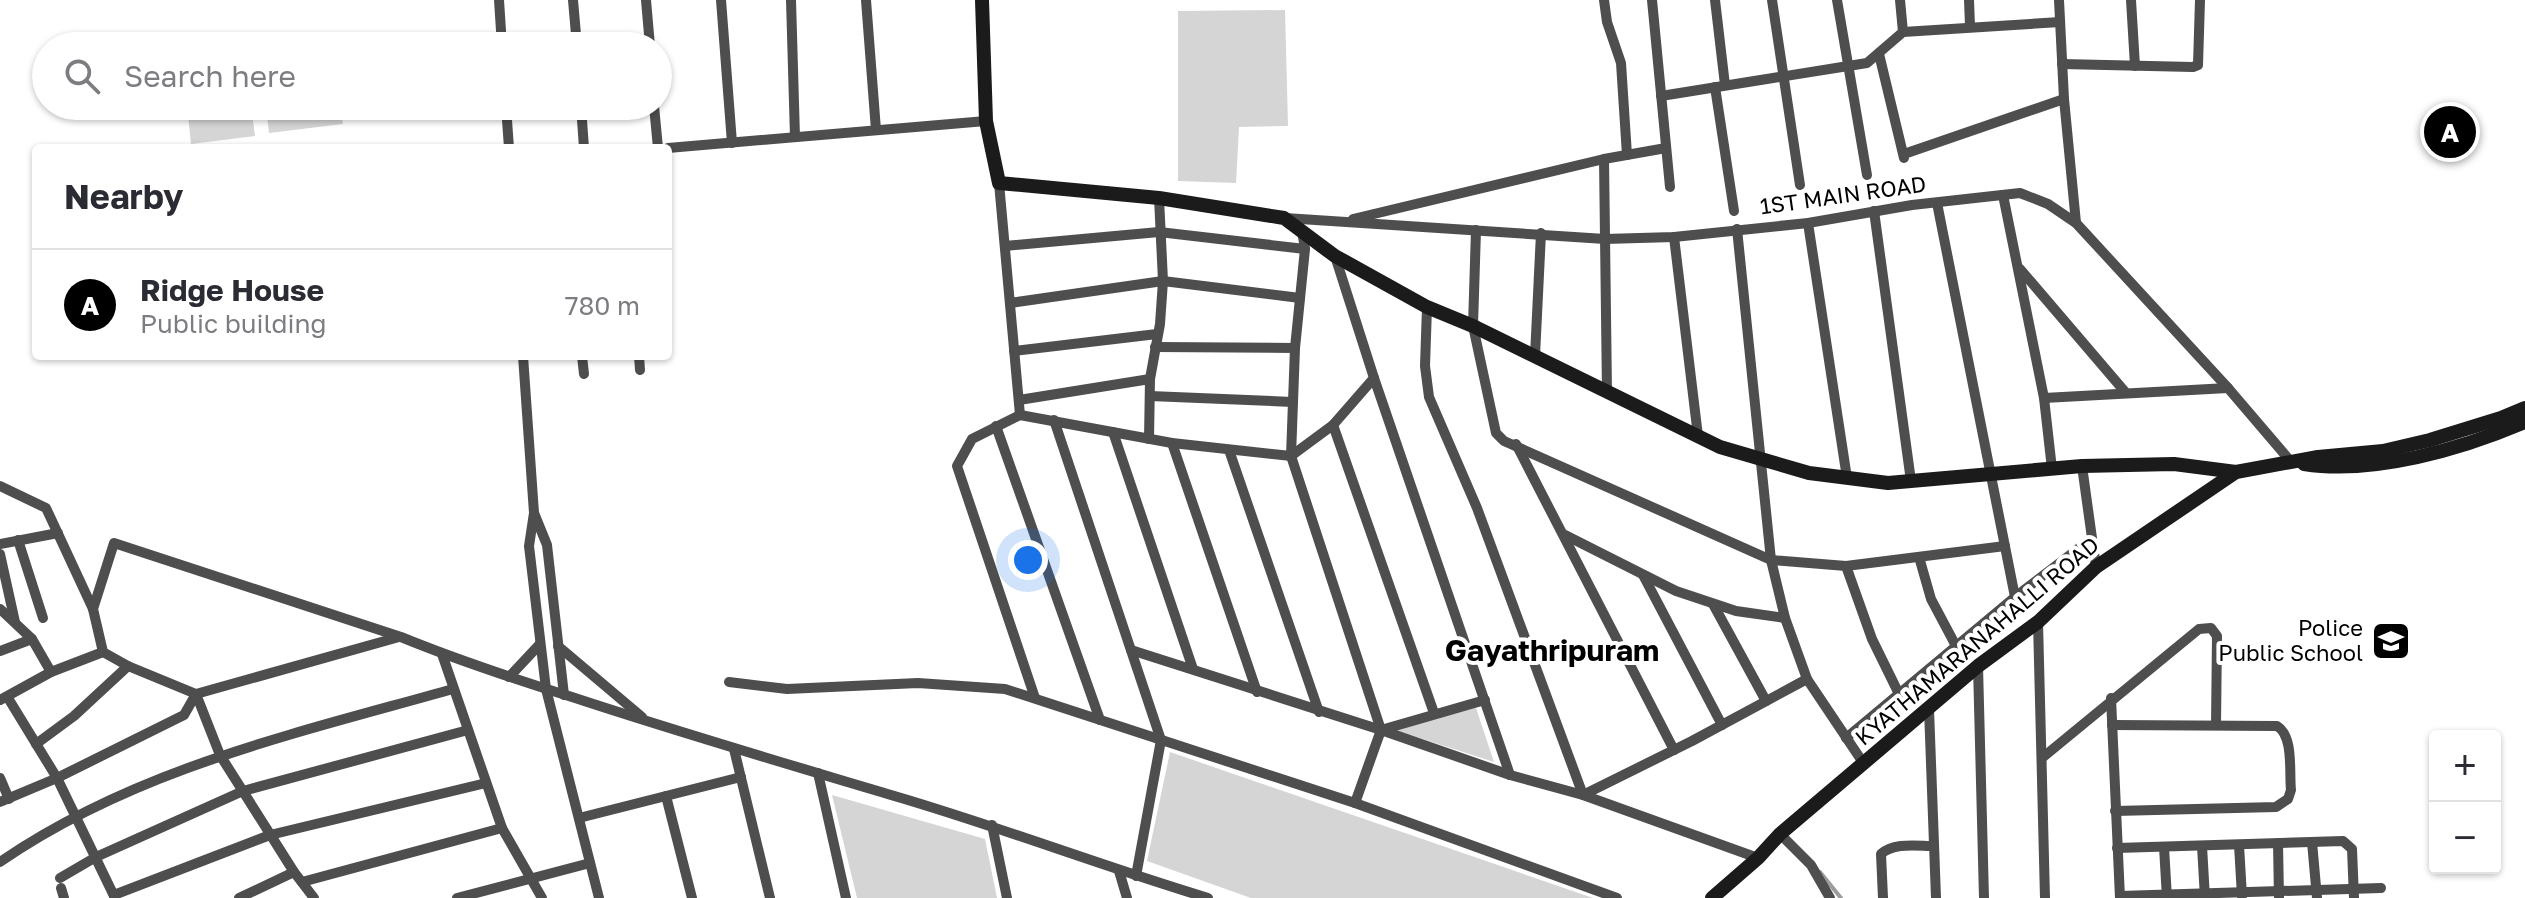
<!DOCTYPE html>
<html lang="en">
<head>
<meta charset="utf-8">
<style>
	:root { --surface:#fff; --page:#f2f2f3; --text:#2b2b33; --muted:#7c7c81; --line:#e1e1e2; --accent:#000 }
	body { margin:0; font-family:"Golos Text",sans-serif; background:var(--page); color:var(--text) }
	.controls { position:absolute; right:24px; bottom:24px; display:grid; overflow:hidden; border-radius:8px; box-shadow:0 2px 6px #0004 }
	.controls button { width:72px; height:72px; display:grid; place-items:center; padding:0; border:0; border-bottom:2px solid var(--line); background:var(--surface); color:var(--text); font:40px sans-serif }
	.you { position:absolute; left:1028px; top:560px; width:28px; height:28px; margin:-20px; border:6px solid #fff; border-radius:50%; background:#1a73e8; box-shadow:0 0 0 12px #1a73e833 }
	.badge { display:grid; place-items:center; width:52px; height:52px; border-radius:50%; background:var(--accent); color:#fff; font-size:26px; font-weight:700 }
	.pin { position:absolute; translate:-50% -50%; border:4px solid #fff; box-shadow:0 2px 8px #0006 }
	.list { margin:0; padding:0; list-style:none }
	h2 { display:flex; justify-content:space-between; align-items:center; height:104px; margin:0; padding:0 32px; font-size:34px }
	h2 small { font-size:26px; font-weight:400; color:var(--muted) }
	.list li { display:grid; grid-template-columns:52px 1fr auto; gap:24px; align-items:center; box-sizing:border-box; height:112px; padding:0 32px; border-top:2px solid var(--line) }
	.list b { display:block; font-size:30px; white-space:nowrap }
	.list p { margin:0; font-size:26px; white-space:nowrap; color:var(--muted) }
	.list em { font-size:26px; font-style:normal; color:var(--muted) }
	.icon { flex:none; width:44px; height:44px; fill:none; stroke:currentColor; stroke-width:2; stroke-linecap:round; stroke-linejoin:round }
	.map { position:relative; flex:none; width:2525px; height:898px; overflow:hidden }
	.search { position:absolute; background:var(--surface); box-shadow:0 2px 6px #0004; left:32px; top:32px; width:640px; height:88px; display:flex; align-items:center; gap:20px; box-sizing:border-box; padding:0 28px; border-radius:44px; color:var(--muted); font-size:30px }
	.panel { position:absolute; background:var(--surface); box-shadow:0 2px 6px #0004; left:32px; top:144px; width:640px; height:216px; border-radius:8px }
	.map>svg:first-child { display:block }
	.green { fill:#d5d5d5 }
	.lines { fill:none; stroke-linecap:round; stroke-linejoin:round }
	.stream { stroke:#9c9c9c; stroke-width:4 }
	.street { stroke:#4e4e4e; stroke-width:10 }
	.secondary { stroke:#1b1b1b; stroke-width:14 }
	.labels { text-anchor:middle; stroke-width:8; stroke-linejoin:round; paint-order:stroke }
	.street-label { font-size:22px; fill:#000; stroke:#fff }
	.poi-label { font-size:22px; fill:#000; stroke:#fff; text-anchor:end }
	.district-label { font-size:30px; font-weight:bold; fill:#000; stroke:#fff }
</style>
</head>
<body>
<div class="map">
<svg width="2525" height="898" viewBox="0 0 2525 898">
	<rect width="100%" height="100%" fill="#fff"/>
	<g class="green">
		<path d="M 1285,10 L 1288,126 L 1239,127 L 1236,183 L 1178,181 L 1178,11 Z"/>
		<path d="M 187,106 L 251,106 L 255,136 L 191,144 Z"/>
		<path d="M 266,106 L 340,106 L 343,124 L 269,133 Z"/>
		<path d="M 1476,708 L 1494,762 L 1392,729 Z"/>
		<path d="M 1170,752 L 1593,898 L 1251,898 L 1147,861 Z"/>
		<path d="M 832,795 L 985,839 L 997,898 L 857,898 Z"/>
	</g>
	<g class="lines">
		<path class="stream" d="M 1820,872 L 1841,898"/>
		<g class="street">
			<path d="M 499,0 L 502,46"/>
			<path d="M 573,0 L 577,46"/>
			<path d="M 646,0 L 650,46"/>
			<path d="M 721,0 L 732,143"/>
			<path d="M 791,0 L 795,137"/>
			<path d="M 866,0 L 876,130"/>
			<path d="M 1604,0 L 1607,22 L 1621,63 L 1627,155"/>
			<path d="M 1652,0 L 1670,187"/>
			<path d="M 1715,0 L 1725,85"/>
			<path d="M 1772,0 L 1800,185"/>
			<path d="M 1837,0 L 1867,175"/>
			<path d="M 1900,0 L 1903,32"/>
			<path d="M 1969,0 L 1970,26"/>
			<path d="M 2059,0 L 2064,99 L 2076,223"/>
			<path d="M 2131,0 L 2135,66"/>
			<path d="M 1879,54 L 1904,158"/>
			<path d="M 2062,64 L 2193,67 L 2198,65 L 2200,0"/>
			<path d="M 1715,87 L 1734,211"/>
			<path d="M 1661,96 L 1867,63 L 1903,32 L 2060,22"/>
			<path d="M 506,106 L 509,148"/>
			<path d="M 581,106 L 584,148"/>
			<path d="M 654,106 L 658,148"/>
			<path d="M 668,148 L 986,121"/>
			<path d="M 1904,154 L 2064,99"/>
			<path d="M 1604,159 L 1607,392"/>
			<path d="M 999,183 L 1020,415"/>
			<path d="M 2003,195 L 2044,398 L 2052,469"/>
			<path d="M 1937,203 L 2015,597"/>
			<path d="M 1874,211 L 1911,481"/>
			<path d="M 1285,218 L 1605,239 L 1674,237 L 1808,223 L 1912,205 L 2020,193 L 2048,204 L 2076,223 L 2228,388 L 2292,463"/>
			<path d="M 1353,219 L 1604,159 L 1666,148"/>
			<path d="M 1808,223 L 1847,478"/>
			<path d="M 1737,229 L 1771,560 L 1785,618 L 1807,679 L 1864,764"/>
			<path d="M 1476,230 L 1473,326 L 1496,433 L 1504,441 L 1771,560 L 1846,566 L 2005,546"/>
			<path d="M 1302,231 L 1305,249 L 1295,348 L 1291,456 L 1381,730 L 1355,803"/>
			<path d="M 1674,237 L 1698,436"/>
			<path d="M 1005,246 L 1159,232 L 1305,249"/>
			<path d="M 1335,256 L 1374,378 L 1510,775"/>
			<path d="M 2020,269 L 2126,393"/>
			<path d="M 1010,303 L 1163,281 L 1300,298"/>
			<path d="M 1427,307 L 1425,366 L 1429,397 L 1477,508 L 1583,795 L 1692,741 L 1807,679"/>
			<path d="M 1155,347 L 1295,348"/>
			<path d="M 1014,351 L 1157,334"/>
			<path d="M 523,356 L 534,513"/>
			<path d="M 582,356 L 584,374"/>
			<path d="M 639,356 L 640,370"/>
			<path d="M 1535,356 L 1541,233"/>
			<path d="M 1150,396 L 1293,402"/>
			<path d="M 2044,398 L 2228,388"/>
			<path d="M 1019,400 L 1150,379"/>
			<path d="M 1054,420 L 1161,740 L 1136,876"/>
			<path d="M 1333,425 L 1434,713"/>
			<path d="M 996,426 L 1100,720"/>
			<path d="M 1113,432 L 1193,669"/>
			<path d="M 1149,439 L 1150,379 L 1160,324 L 1163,281 L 1159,198"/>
			<path d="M 1172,443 L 1257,692"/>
			<path d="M 1516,444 L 1674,750"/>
			<path d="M 1229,450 L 1319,712"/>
			<path d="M 2082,466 L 2096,567"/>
			<path d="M 0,486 L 46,508 L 93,609"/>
			<path d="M 1565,535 L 1676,591 L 1736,611 L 1785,618"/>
			<path d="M 18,540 L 43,618"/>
			<path d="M 0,544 L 58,533"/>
			<path d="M 0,554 L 15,622"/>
			<path d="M 1919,557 L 1931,599 L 1956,646"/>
			<path d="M 1846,566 L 1872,639 L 1899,694"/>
			<path d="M 1643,575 L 1722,725"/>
			<path d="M 1713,604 L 1766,701"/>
			<path d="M 0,609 L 32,639 L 51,672"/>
			<path d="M 2038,622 L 2045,898"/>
			<path d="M 558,646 L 642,717"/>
			<path d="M 1131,650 L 1381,730 L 1510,775 L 1583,795 L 1758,858"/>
			<path d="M 0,651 L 32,639"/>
			<path d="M 442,654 L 502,828 L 542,898"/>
			<path d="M 1978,666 L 1984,898"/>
			<path d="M 509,677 L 540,644"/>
			<path d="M 729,682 L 787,689 L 918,683 L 1005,689 L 1355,803 L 1617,898"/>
			<path d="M 564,695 L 547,545 L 534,513 L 529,546 L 546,689 L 599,898"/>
			<path d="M 8,698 L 57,778 L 115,898"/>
			<path d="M 1035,698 L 957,466 L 972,439 L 1020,415 L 1172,443 L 1291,456 L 1333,425 L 1374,378"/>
			<path d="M 2111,698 L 2120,898"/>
			<path d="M 0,700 L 51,672 L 103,652"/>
			<path d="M 1929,709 L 1936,898"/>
			<path d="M 2112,725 L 2277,726 C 2294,736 2289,772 2291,790 L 2288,799 L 2276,807 L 2115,811"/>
			<path d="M 1381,730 L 1485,700"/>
			<path d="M 1846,738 L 2015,597 L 2091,539"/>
			<path d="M 36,744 L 74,716 L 128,666"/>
			<path d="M 734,749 L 770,898"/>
			<path d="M 2042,758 L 2199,629 L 2211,628 L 2217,636 L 2216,725"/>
			<path d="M 818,773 L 846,898"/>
			<path d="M 0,778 L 9,799"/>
			<path d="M 666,796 L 692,898"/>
			<path d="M 0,802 L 57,778 L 184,715 L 196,694 L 399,637"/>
			<path d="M 579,818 L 741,777"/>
			<path d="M 992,825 L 1007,898"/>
			<path d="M 1780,834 L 1811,865 L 1830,898"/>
			<path d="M 2312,842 L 2317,898"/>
			<path d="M 2278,843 L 2279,898"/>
			<path d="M 2239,845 L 2242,896"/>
			<path d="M 2202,846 L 2205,898"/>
			<path d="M 2164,847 L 2167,898"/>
			<path d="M 2117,848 L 2343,841 L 2352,849 L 2354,898"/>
			<path d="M 0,862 C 135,769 297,733 453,689"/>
			<path d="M 1119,871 L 1127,898"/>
			<path d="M 60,878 L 96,857 L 243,791 L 468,730"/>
			<path d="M 302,882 L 502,828"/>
			<path d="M 61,888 L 64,898"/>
			<path d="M 114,895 L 270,835 L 486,783"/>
			<path d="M 2120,896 L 2381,888"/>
			<path d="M 239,898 L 294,872"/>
			<path d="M 314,898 L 294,872 L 220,755 L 196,694 L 128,666 L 103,652 L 93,609 L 114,543 L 401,637 C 457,660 515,679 572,697 C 678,732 784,763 891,795 C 998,826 1101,866 1208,898"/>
			<path d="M 457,898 L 590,863"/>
			<path d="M 1883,898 L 1881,854 C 1894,842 1917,846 1934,846"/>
		</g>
		<g class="secondary">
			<path d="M 982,0 L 986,121 L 999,183 L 1159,198 L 1284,218 L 1335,256 L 1427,307 L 1473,326 L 1720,447 L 1809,473 L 1888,483 L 2082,466 L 2174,464 L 2236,472"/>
			<path d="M 2304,464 C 2373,475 2462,449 2525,422"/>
			<path d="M 1712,898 L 1758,858 L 1780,834 L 1978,666 L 2038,622 L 2096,567 L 2236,472 L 2318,457 L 2383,451 L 2430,440 L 2501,418 L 2525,408"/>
		</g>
	</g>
	<defs>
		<symbol id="school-square" viewBox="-11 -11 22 22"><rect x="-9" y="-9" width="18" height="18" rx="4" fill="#000" stroke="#fff"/><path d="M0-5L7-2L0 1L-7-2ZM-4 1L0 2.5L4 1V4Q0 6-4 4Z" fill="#fff"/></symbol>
	</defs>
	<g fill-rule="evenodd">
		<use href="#school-square" x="2369" y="619" width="44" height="44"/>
	</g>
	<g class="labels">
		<g class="street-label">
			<text transform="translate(1843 195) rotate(-8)" y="8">1ST MAIN ROAD</text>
			<text transform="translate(1977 641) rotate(-40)" y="8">KYATHAMARANAHALLI ROAD</text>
		</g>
		<g class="poi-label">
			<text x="2363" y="636">Police<tspan x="2363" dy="25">Public School</tspan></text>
		</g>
		<g class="district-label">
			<text x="1552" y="661">Gayathripuram</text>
		</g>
	</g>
</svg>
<div class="controls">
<button>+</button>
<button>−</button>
</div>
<div class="you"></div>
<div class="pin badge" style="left:2450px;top:132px">A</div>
<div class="search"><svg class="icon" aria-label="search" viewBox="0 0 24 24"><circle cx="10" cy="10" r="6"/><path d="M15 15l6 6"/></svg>Search here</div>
<section class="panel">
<h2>Nearby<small></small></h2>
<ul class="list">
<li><span class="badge">A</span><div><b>Ridge House</b><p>Public building</p></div><em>780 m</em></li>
</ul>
</section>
</div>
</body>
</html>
